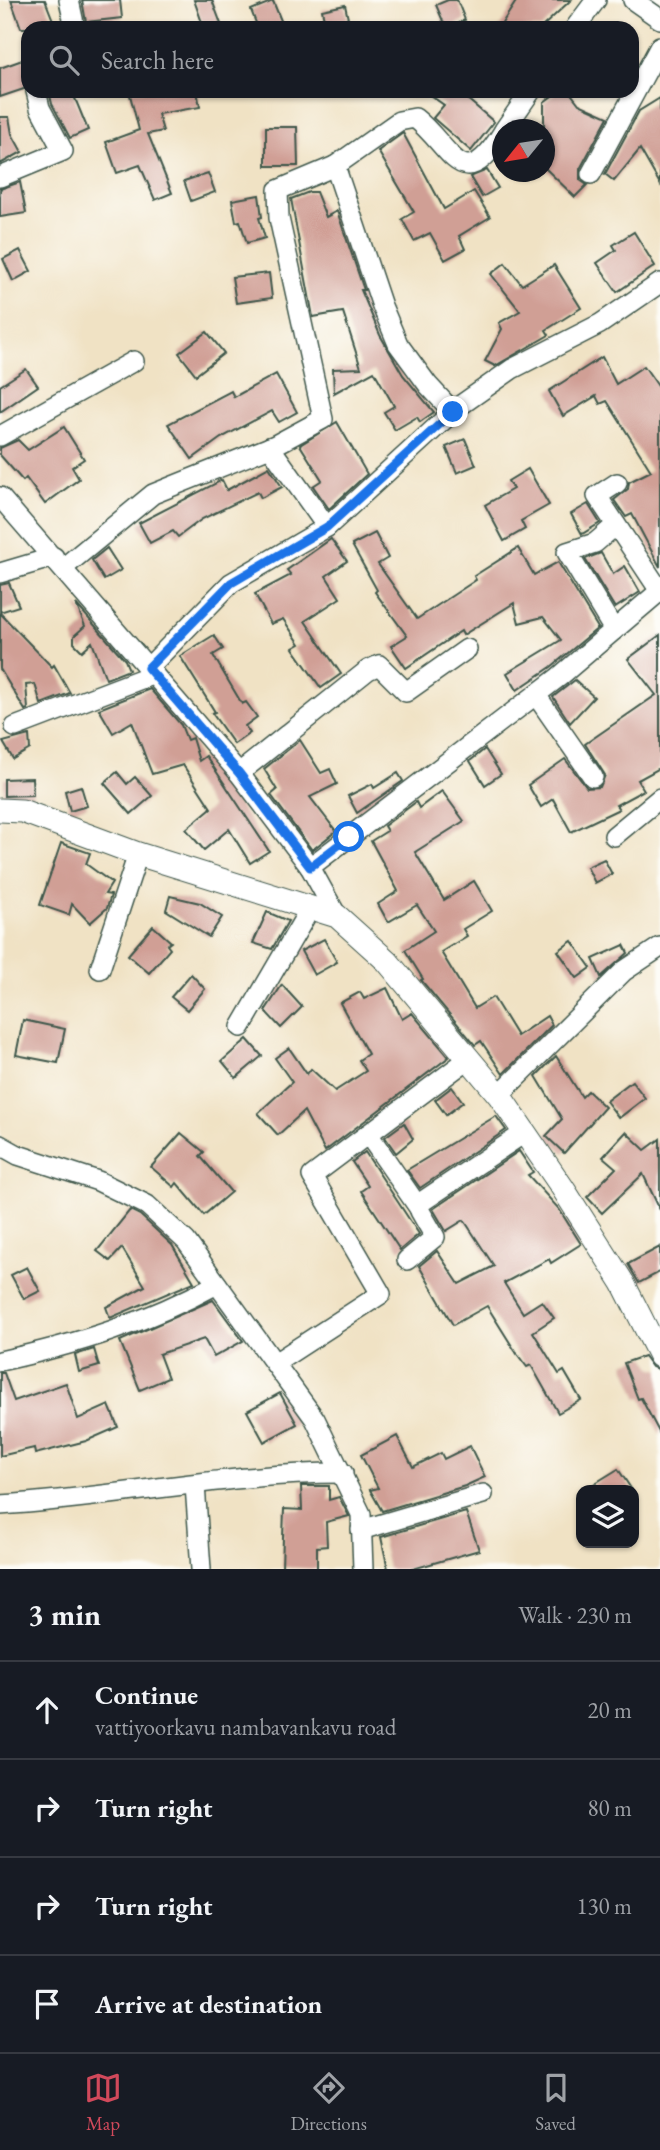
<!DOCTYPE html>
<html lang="en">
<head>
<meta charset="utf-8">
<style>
	:root { --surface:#171b24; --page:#20242c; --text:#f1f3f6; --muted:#9ea1a6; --line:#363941; --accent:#d1495b }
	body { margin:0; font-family:"EB Garamond",serif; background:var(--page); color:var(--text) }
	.controls { position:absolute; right:21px; bottom:21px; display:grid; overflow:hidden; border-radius:14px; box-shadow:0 2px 5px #0004 }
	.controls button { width:63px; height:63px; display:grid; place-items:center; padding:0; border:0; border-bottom:2px solid var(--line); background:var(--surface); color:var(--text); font:35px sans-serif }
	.compass { position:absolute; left:492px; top:119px; width:63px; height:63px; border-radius:50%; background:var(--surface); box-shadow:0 2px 5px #0004; rotate:240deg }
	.stop { position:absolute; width:21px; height:21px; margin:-16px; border:5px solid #1a73e8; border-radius:50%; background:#fff }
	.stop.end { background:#1a73e8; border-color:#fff; box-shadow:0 2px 7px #0008 }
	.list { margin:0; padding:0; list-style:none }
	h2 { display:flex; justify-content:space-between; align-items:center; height:91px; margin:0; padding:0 28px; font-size:30px }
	h2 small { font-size:23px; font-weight:400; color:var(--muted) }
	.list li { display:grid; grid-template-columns:46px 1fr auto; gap:21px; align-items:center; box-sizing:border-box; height:98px; padding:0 28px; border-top:2px solid var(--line) }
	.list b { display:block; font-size:26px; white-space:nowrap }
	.list p { margin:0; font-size:23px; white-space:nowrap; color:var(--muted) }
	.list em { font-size:23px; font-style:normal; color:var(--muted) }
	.icon { flex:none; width:38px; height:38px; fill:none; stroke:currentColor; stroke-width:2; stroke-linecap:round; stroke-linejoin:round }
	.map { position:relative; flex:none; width:660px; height:1569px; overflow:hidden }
	.search { position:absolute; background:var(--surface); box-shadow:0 2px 5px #0004; left:21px; right:21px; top:21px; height:77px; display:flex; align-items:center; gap:18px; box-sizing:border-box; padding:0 24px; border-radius:21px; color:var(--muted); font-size:26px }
	.sheet { height:483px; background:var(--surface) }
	nav { display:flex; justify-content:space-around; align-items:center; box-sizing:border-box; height:98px; border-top:2px solid var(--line); background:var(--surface); font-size:19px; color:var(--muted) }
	nav a { display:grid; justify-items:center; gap:4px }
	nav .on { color:var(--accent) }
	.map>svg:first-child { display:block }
	.building { fill:#d09f95 }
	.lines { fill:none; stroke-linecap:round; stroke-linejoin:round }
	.minor-casing { stroke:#3e564a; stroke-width:22 }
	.tertiary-casing { stroke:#3e564a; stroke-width:25 }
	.minor { stroke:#fff; stroke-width:19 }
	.tertiary { stroke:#fff; stroke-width:23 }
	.route { stroke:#1a73e8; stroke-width:9 }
</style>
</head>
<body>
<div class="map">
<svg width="660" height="1569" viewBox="0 0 660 1569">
	<rect width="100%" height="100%" fill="#fdfcf7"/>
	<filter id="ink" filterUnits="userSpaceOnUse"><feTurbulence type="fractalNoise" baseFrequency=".0143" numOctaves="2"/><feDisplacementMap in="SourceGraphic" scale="14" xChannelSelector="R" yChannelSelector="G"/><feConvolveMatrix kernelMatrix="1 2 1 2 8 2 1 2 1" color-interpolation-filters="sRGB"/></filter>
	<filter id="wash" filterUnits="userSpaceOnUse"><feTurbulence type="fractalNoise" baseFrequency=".00686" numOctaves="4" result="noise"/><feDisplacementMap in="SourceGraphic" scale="28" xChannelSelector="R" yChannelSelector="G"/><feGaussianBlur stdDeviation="1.57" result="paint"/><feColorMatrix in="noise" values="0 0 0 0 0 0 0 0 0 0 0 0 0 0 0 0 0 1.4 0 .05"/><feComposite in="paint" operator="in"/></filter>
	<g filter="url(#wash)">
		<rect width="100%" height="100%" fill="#f0e2c4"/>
		<g id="blocks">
			<g class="building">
				<path d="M 11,0 L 45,0 L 56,28 L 21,28 Z"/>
				<path d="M 82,0 L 120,0 L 122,18 L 86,22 Z"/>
				<path d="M 194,0 L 212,0 L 221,24 L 204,28 Z"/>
				<path d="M 448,0 L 457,0 L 465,20 L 446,28 L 436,5 Z"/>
				<path d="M 517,0 L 571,0 L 541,28 L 499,28 Z"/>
				<path d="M 273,1 L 284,28 L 258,28 L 251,10 Z"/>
				<path d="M 345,5 L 350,28 L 326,28 L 322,10 Z"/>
				<path d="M 28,58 L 28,82 L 24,89 L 0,97 L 0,68 Z"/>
				<path d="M 49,91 L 72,91 L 88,130 L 70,138 L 52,104 Z"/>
				<path d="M 129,91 L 197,91 L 200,107 L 158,114 L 163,131 L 148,134 L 172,193 L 155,200 L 140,165 L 117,173 L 106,142 L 139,130 Z"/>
				<path d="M 424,91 L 458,91 L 494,122 L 471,151 L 433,118 L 444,105 Z"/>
				<path d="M 559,91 L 569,91 L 579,104 L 608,117 L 580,169 L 580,180 L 587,185 L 575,197 L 544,167 L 544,102 Z"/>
				<path d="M 660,98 L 660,184 L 640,149 L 614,181 L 605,174 L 639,111 Z"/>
				<path d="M 0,117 L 9,117 L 12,134 L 22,152 L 0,164 Z"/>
				<path d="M 266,127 L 297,127 L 298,166 L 266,166 Z"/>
				<path d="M 403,133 L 444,209 L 474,191 L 490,217 L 459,236 L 465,249 L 445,260 L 430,233 L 414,241 L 402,219 L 414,212 L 378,151 Z"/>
				<path d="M 487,170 L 498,188 L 482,197 L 470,177 Z"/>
				<path d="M 208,173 L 215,192 L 191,201 L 184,181 Z"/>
				<path d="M 20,182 L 26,213 L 0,217 L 0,189 Z"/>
				<path d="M 309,192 L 316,192 L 326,217 L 337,211 L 364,290 L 361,290 L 380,335 L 403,375 L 434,412 L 420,422 L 417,417 L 395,430 L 384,412 L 394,406 L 374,371 L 334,393 L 333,369 L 361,368 L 343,312 L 313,317 L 291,199 Z"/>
				<path d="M 259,195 L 262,217 L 259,218 L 265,238 L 247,243 L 240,221 L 236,222 L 232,200 Z"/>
				<path d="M 634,232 L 655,266 L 617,292 L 597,263 L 616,250 L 613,245 Z"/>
				<path d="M 20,250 L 31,271 L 13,281 L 3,259 Z"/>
				<path d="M 505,263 L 522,285 L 554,265 L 581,308 L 546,330 L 549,335 L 495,366 L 485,361 L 502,329 L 499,323 L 520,311 L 491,274 Z"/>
				<path d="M 269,273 L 272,298 L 236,303 L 232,277 Z"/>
				<path d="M 207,332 L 224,353 L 196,375 L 179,353 Z"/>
				<path d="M 602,357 L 616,384 L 644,366 L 660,389 L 660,567 L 632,514 L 626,517 L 614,500 L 628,489 L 629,482 L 651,471 L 607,401 L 600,404 L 596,396 L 563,416 L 549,391 Z"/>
				<path d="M 26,369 L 38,386 L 0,412 L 0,386 Z"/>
				<path d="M 276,374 L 297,412 L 279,422 L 272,411 L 221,438 L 192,459 L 168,424 L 231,391 L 234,397 Z"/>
				<path d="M 337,422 L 367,474 L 329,509 L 313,486 L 322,480 L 300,445 Z"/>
				<path d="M 64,427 L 84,459 L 72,467 L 79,479 L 45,504 L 26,478 L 23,481 L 0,455 L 0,448 L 18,440 L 28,450 Z"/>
				<path d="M 465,439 L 476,465 L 457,473 L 446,447 Z"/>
				<path d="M 269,467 L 282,487 L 261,498 L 258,492 L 202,519 L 178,537 L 173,531 L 150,543 L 139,523 L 222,480 L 227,490 Z"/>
				<path d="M 528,469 L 549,505 L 521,521 L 525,529 L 504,541 L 485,505 L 513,489 L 508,481 Z"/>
				<path d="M 588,504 L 600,523 L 582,534 L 571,514 Z"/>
				<path d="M 375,533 L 388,558 L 378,564 L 417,619 L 476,580 L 474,576 L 518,548 L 534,575 L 558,562 L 598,628 L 551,667 L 517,690 L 507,673 L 561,640 L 543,617 L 519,623 L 514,603 L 463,635 L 461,631 L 406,668 L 391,646 L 407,636 L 375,592 L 377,590 L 352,545 Z"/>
				<path d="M 331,539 L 347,561 L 326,576 L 340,598 L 305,621 L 341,674 L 321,688 L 293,648 L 300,644 L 283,619 L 271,624 L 255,594 L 291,575 L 287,570 Z"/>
				<path d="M 107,548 L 121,570 L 104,580 L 92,560 Z"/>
				<path d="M 601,553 L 613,574 L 625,566 L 640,592 L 615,608 L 585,559 Z"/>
				<path d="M 9,583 L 19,606 L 0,612 L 0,585 Z"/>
				<path d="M 76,604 L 125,660 L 129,670 L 106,679 L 92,642 L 82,651 L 74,643 L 74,636 L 85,626 Z"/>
				<path d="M 0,613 L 52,667 L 54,665 L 70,693 L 41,704 L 35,684 L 26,685 L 28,709 L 25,710 L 0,669 Z"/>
				<path d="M 214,635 L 223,649 L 213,655 L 242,704 L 246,702 L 257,717 L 245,726 L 250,733 L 234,744 L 212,713 L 215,712 L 180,656 Z"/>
				<path d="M 660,635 L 660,768 L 638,780 L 644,790 L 616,805 L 619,809 L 571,832 L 553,799 L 541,807 L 528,785 L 565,759 L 587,788 L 600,787 L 605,775 L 585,744 L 656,695 L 628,659 Z"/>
				<path d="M 575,680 L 594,697 L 570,723 L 553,697 Z"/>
				<path d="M 150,689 L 181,725 L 187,740 L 192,738 L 199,761 L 206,756 L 269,851 L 250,863 L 229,829 L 204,850 L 186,829 L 211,808 L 183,765 L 152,774 L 132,722 L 113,733 L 99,709 Z"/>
				<path d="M 29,735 L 30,749 L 13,759 L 3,742 Z"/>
				<path d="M 300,740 L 321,773 L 330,769 L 337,784 L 310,797 L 336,831 L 312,850 L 271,795 L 277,790 L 264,769 Z"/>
				<path d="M 485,749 L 501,774 L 485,785 L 470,761 Z"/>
				<path d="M 117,772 L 127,784 L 135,777 L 152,796 L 131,814 L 104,783 Z"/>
				<path d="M 398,773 L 403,781 L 357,813 L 348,796 L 372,784 L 374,788 Z"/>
				<path d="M 32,778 L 33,795 L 4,796 L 4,779 Z"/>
				<path d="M 81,786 L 87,806 L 70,811 L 65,791 Z"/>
				<path d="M 442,791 L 464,821 L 415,852 L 444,900 L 474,881 L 492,911 L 463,929 L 467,936 L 441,952 L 475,1008 L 493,997 L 517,1036 L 547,1016 L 552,1025 L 503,1074 L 481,1041 L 475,1045 L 421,980 L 423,979 L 405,950 L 434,931 L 417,905 L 388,922 L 378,904 L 398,891 L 371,841 L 387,831 L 384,826 L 416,802 L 419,808 Z"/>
				<path d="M 61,843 L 90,853 L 86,864 L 112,883 L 105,894 L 111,895 L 107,908 L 90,923 L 72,904 L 69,915 L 40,905 Z"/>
				<path d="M 604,859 L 612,874 L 595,883 L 587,867 Z"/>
				<path d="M 170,896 L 200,903 L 222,917 L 209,937 L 166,910 Z"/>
				<path d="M 267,912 L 288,921 L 272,949 L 253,943 Z"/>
				<path d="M 153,926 L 171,942 L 167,945 L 170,949 L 149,973 L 128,955 Z"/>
				<path d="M 324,939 L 337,962 L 314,975 L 301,951 Z"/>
				<path d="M 572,941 L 591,968 L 577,978 L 558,951 Z"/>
				<path d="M 624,945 L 628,953 L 601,977 L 593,959 Z"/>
				<path d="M 191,974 L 205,989 L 187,1010 L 171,997 Z"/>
				<path d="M 282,985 L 302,1007 L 281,1028 L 265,1011 Z"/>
				<path d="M 387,988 L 402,1019 L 412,1013 L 449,1057 L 325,1151 L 304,1111 L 278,1135 L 258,1113 L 292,1082 L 275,1058 L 289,1048 L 307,1074 L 311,1069 L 335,1091 L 366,1071 L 359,1060 L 368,1054 L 340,1003 L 360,992 L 364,999 Z"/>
				<path d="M 23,1020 L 65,1029 L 58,1063 L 16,1055 Z"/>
				<path d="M 247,1039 L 262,1056 L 236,1078 L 222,1061 Z"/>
				<path d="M 556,1056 L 582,1097 L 588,1091 L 605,1107 L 564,1153 L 546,1136 L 562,1119 L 536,1076 Z"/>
				<path d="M 632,1081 L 645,1098 L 619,1118 L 606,1101 Z"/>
				<path d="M 452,1087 L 463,1102 L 446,1115 L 435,1100 Z"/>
				<path d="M 496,1116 L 506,1130 L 420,1188 L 407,1170 Z"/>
				<path d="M 404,1123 L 413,1139 L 396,1153 L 385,1137 Z"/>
				<path d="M 626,1132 L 645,1150 L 660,1139 L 660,1210 L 643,1174 L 602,1213 L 587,1197 L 616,1168 L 603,1157 Z"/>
				<path d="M 181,1133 L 204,1152 L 200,1156 L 231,1192 L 204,1215 L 177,1183 L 174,1187 L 151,1167 Z"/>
				<path d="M 519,1151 L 533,1172 L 528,1175 L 559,1209 L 581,1244 L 551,1263 L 549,1259 L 504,1283 L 523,1313 L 542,1301 L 554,1318 L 533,1332 L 559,1374 L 564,1371 L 581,1400 L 558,1413 L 531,1365 L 527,1367 L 517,1354 L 487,1306 L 453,1325 L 419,1266 L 437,1251 L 459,1284 L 494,1266 L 464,1220 L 446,1231 L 433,1209 Z"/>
				<path d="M 365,1152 L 419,1234 L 400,1250 L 361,1191 L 368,1186 L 352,1162 Z"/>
				<path d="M 130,1210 L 140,1215 L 172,1245 L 194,1282 L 110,1318 L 106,1307 L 145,1286 L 122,1248 L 110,1261 L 97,1251 Z"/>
				<path d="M 660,1247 L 660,1272 L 639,1283 L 628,1264 Z"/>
				<path d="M 27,1267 L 40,1291 L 24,1299 L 11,1275 Z"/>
				<path d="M 213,1300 L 243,1341 L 214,1357 L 204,1339 L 159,1354 L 168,1378 L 140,1390 L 120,1341 Z"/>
				<path d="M 94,1349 L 99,1366 L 79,1372 L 75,1355 Z"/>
				<path d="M 644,1356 L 652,1367 L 660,1370 L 660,1434 L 641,1398 L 638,1399 L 624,1363 Z"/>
				<path d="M 0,1373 L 4,1373 L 14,1401 L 66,1383 L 78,1419 L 109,1405 L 118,1427 L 86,1441 L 35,1454 L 34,1448 L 0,1456 Z"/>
				<path d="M 280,1393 L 297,1424 L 264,1442 L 247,1411 Z"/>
				<path d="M 397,1436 L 413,1467 L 441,1453 L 444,1459 L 470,1446 L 485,1477 L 465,1486 L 382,1511 L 370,1490 L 378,1488 L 361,1455 Z"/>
				<path d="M 618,1469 L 632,1490 L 584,1490 Z"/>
				<path d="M 301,1486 L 329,1486 L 329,1500 L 339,1497 L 349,1516 L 326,1522 L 327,1546 L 317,1547 L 317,1569 L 282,1567 L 284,1509 L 302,1510 Z"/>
				<path d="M 466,1512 L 479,1550 L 413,1569 L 388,1569 L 381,1537 Z"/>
			</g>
		</g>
	</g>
	<g filter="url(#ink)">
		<use href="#blocks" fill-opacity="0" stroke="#3e564a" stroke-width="2"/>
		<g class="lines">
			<defs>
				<g id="minor">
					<path d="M 69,0 L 75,28"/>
					<path d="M 633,0 L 660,19"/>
					<path d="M 575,28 L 596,0"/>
					<path d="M 504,130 L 531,91"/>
					<path d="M 591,174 L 660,46"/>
					<path d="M 0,177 L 63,151 L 40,108 L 36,91"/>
					<path d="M 453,412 L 428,385 L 398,344 L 382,306 L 335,166 L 399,121 L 415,118 C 453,148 462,199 503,132"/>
					<path d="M 0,436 L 134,361"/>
					<path d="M 270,447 L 327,527"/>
					<path d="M 617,483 L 597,496 L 660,591"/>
					<path d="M 0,497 L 148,668"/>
					<path d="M 63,568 L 153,494 L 275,445 L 323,419 L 279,218 L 278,190 L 335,166"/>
					<path d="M 0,573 L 54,557"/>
					<path d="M 614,630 L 567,552 L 595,543 L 616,525"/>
					<path d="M 536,695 L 593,777"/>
					<path d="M 15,727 L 154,674"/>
					<path d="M 239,773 L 368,670 L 379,665 L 406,692 L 467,649"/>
					<path d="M 614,836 L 660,798"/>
					<path d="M 310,867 L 239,773 L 148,668 L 231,583 L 327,527 L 458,407 L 512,369 L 600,324 L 660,283"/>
					<path d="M 337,916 L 310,867 L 559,677 L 660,591"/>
					<path d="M 100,969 L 138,854"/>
					<path d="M 241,1027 L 311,907"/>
					<path d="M 499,1095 L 624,971 L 660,947"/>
					<path d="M 368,1134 L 419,1208"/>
					<path d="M 0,1145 L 18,1155 L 98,1181 L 147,1205 L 186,1241 L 315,1419 L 361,1514 L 363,1569"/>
					<path d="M 407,1260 L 435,1237 L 420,1211 L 420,1203 L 524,1133"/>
					<path d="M 0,1361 C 78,1344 146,1323 217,1284"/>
					<path d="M 275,1363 L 381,1294 L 312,1176 L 467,1060"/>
					<path d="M 195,1485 L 201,1569"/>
					<path d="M 0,1505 C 115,1498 228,1473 343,1473"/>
					<path d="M 361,1530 L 483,1494"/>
				</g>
				<path id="tertiary" d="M 0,810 L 22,811 L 138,854 L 337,916 L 387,961 L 499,1095 L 562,1187 L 623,1283 L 660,1356"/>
			</defs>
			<use href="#minor" class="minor-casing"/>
			<use href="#tertiary" class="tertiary-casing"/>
			<use href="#minor" class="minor"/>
			<use href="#tertiary" class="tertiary"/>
		</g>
	</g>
	<g class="lines" filter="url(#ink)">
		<path class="route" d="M 349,837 L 310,867 L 239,773 L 148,668 L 231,583 L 327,527 L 453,412"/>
	</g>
</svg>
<div class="controls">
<button><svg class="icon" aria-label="layers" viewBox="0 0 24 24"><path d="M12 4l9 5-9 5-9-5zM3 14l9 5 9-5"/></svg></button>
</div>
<svg class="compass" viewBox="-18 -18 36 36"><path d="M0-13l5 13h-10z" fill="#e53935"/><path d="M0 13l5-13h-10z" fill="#9ea1a6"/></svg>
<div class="stop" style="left:349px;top:837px"></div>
<div class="stop end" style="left:453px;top:412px"></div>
<div class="search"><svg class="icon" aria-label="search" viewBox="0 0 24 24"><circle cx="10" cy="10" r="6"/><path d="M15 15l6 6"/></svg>Search here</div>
</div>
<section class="sheet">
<h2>3 min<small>Walk · 230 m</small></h2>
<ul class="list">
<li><svg class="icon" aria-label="ahead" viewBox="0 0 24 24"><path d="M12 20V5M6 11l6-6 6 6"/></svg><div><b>Continue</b><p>vattiyoorkavu nambavankavu road</p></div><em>20 m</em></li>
<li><svg class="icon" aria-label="right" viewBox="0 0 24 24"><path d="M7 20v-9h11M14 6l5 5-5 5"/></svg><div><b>Turn right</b></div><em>80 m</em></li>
<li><svg class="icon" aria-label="right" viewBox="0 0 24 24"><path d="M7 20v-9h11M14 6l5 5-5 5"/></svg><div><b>Turn right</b></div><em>130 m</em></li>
<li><svg class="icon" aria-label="arrive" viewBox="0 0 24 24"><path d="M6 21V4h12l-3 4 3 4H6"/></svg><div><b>Arrive at destination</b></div></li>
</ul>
</section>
<nav>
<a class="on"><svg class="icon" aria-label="map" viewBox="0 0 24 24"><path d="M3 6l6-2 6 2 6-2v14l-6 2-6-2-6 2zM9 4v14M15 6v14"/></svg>Map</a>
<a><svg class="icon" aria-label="directions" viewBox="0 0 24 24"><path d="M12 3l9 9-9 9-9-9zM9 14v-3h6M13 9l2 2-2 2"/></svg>Directions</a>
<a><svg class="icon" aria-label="saved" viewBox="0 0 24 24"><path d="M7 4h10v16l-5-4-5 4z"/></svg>Saved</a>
</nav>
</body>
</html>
